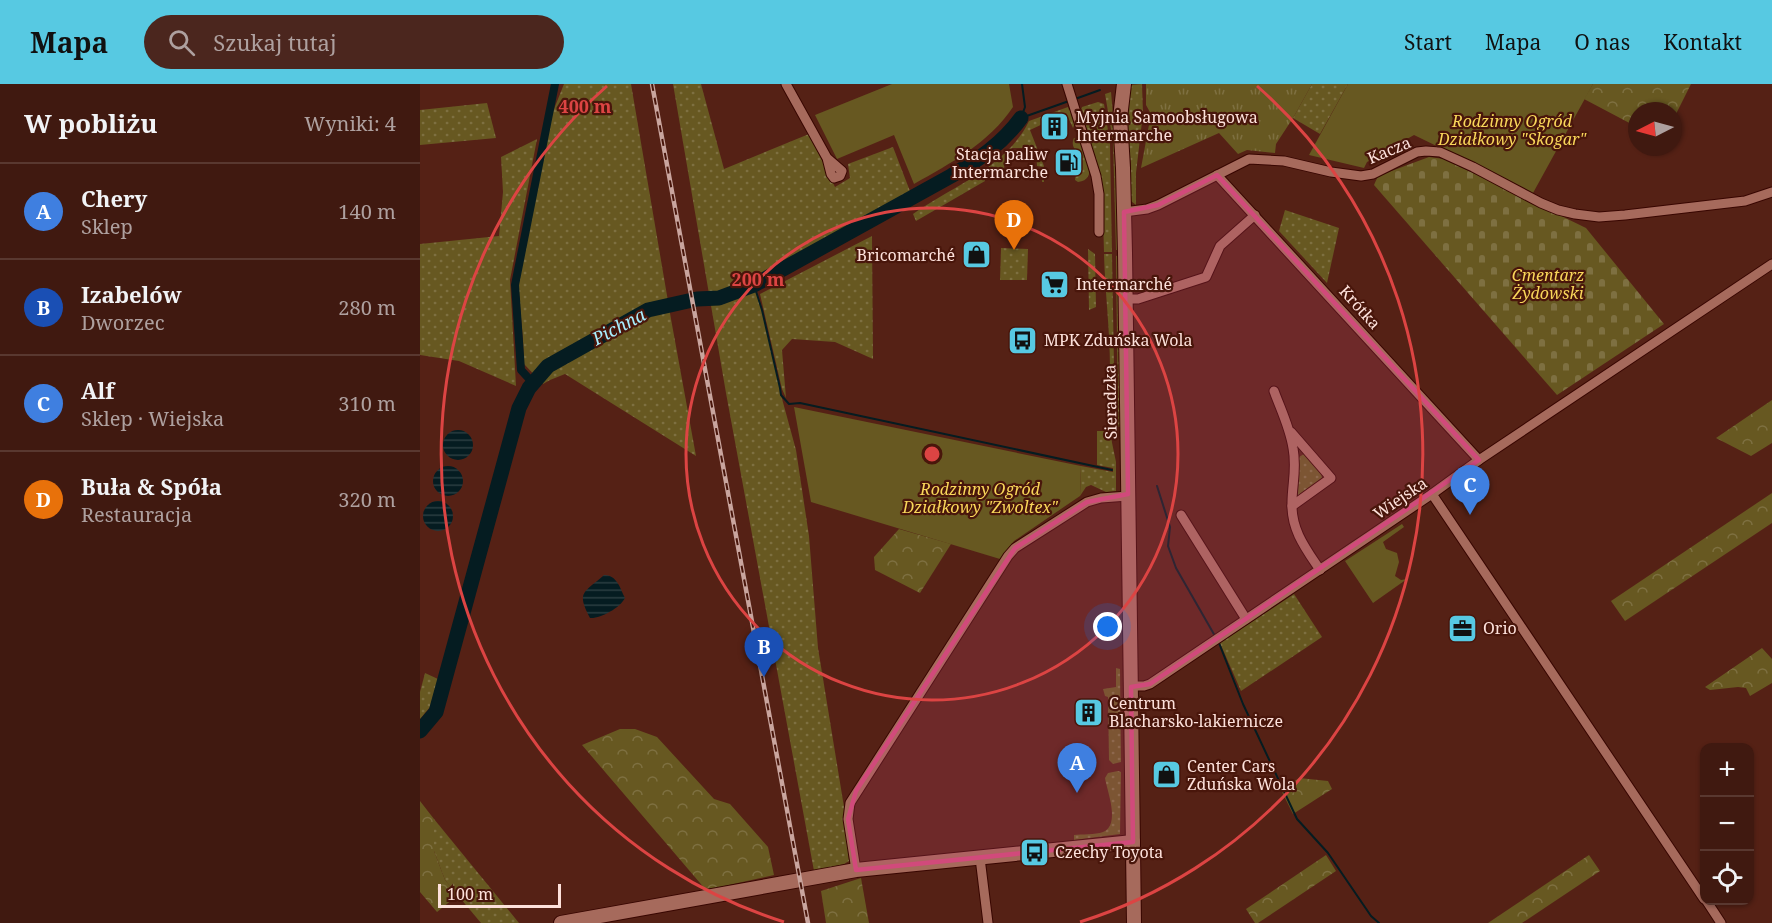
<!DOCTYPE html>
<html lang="pl">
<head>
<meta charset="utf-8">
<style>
	:root { --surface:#401910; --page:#4b261e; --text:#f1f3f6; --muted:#aea09f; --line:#593830; --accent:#57c9e2 }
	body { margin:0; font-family:"Noto Serif",serif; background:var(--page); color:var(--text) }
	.controls { position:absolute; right:18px; bottom:18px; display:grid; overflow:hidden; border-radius:12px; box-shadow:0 2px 4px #0004 }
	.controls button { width:54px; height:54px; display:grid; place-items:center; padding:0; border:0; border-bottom:2px solid var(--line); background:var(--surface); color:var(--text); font:30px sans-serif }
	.compass { position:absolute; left:1208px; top:18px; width:54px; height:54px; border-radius:50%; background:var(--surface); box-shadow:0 2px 4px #0004; rotate:264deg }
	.scale { position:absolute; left:18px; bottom:15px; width:123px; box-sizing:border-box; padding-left:6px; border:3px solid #fde1db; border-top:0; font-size:16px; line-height:21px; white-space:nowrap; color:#fde1db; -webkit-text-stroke:4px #49160b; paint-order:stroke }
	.you { position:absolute; left:688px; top:543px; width:21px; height:21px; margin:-15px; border:4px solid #fff; border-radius:50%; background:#1a73e8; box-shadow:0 0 0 9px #1a73e833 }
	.badge { display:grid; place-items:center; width:39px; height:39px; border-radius:50%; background:var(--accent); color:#fff; font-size:20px; font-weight:700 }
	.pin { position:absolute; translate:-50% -50px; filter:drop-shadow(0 2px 3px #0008) }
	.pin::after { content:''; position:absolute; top:32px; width:21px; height:18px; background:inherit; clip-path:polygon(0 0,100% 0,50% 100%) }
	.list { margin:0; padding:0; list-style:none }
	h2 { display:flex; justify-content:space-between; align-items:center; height:78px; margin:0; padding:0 24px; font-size:26px }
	h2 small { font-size:20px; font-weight:400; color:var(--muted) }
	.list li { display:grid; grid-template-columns:39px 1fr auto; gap:18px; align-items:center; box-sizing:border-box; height:96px; padding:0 24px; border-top:2px solid var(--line) }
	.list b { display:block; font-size:22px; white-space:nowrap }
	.list p { margin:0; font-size:20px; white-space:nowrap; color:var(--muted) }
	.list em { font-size:20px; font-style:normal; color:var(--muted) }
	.icon { flex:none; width:33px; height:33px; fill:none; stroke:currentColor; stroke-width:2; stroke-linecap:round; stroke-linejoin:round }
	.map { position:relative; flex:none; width:1352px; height:839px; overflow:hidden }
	header { display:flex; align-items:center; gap:36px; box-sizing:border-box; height:84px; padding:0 30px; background:var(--accent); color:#111 }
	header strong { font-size:28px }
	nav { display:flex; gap:33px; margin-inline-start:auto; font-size:21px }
	.search { width:420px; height:54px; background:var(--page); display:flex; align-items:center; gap:15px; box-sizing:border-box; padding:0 21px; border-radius:33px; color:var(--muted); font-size:22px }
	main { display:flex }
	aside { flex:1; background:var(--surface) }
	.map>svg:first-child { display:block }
	.grass { fill:url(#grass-dots) }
	.forest { fill:url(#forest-crowns) }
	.cemetery { fill:url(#cemetery-stones) }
	.park { fill:url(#park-tufts) }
	.garden { fill:#675821 }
	.water { fill:url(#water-rules) }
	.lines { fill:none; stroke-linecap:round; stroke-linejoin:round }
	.stream { stroke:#051c21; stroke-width:2 }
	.canal { stroke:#051c21; stroke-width:8 }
	.river { stroke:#051c21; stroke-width:15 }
	.street-casing { stroke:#380600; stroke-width:11 }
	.secondary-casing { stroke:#380600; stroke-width:16 }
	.street { stroke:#a66a5c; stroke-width:9 }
	.secondary { stroke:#a66a5c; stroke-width:14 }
	.rail-casing { stroke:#c9a59e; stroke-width:4.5 }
	.rail { stroke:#49160b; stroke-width:2; stroke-dasharray:7; stroke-linecap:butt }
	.marked { fill:#d14a7b; fill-opacity:0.2; stroke:#d14a7b; stroke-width:4.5; stroke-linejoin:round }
	.ring { fill:none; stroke:#dc4443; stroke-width:3 }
	.labels { text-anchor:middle; stroke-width:4.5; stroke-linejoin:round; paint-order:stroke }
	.poi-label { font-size:16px; fill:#fde1db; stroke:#49160b; text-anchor:start }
	.park-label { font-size:16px; font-style:italic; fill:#f9d75a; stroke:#49160b }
	.street-label { font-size:16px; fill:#fde1db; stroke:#49160b }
	.water-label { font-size:18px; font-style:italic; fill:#a7eefe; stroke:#49160b }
	.centre { fill:#dc4443; stroke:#49160b; stroke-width:3 }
	.ring-label { font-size:18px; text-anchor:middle; font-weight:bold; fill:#dc4443; stroke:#49160b; stroke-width:4.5; stroke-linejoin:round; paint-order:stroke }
</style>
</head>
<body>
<header>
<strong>Mapa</strong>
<div class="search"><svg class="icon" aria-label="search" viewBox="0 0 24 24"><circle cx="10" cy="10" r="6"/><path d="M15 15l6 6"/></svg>Szukaj tutaj</div>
<nav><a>Start</a><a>Mapa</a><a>O nas</a><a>Kontakt</a></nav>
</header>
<main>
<aside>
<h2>W pobliżu<small>Wyniki: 4</small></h2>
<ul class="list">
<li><span class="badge" style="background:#3f7fe0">A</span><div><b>Chery</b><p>Sklep</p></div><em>140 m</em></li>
<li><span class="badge" style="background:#1a4fb4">B</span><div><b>Izabelów</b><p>Dworzec</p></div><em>280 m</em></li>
<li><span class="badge" style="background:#3f7fe0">C</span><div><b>Alf</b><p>Sklep · Wiejska</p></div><em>310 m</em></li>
<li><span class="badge" style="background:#e8710a">D</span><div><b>Buła &amp; Spóła</b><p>Restauracja</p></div><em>320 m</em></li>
</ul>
</aside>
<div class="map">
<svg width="1352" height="839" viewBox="0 0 1352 839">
	<defs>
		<pattern id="grass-dots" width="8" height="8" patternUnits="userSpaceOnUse" patternTransform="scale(1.5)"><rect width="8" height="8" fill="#675821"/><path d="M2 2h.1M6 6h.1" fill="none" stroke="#7e7041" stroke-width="1.8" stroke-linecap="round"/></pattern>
		<pattern id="forest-crowns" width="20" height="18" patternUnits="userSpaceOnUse" patternTransform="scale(1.5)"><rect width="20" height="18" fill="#675821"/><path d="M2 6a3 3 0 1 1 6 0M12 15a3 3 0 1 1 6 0" fill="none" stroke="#7e7041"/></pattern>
		<pattern id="cemetery-stones" width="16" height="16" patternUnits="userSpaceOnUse" patternTransform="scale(1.5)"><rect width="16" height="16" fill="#675821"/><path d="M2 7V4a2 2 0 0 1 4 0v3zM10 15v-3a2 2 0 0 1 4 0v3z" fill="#7e7041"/></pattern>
		<pattern id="park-tufts" width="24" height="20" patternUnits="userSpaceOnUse" patternTransform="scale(1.5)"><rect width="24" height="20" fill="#675821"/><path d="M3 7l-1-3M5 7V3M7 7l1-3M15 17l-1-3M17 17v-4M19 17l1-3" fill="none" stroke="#7e7041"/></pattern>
		<pattern id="water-rules" width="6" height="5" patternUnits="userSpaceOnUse" patternTransform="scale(1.5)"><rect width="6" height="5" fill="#051c21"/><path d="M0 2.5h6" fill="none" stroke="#2a3d41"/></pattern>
	</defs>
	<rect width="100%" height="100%" fill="#552115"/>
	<g class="grass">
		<path d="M 144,0 L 211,0 L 251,235 L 276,372 L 145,290 L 130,296 L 123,300 L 104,280 L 103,255 L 98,200 L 130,35 Z"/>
		<path d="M 253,0 L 281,0 L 304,85 L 389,50 L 415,103 L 430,94 L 428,80 L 473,63 L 493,115 L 334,201 L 342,226 L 360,304 L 361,311 L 376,366 L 389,452 L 398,564 L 424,723 L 429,777 L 424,780 L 394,787 L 306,309 Z"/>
		<path d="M 722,0 L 723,29 L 716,89 L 716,121 L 711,117 L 711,80 L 706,39 L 710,1 Z"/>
		<path d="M 892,0 L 928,0 L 900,50 L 873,34 Z"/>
		<path d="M 691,8 L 697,76 L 699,166 L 696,166 L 693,57 L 685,10 Z"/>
		<path d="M 678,18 L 684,20 L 690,60 L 692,168 L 684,168 L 682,97 L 661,26 L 662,23 Z"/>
		<path d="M 67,19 L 76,54 L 0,61 L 0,26 Z"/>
		<path d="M 648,23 L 649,26 L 651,26 L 655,39 L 653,44 L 646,29 L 610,46 L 624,82 L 624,98 L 622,98 L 623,83 L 617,82 L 616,64 L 592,64 L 585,71 L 584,85 L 571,85 L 565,91 L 565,97 L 496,137 L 493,130 C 533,102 587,83 609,37 Z"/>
		<path d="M 654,54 L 662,57 C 666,70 679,96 658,98 L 655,96 C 656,88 659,82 658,74 C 657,65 650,63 654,54 Z"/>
		<path d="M 117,55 L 90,196 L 96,302 L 39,277 L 0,271 L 0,160 L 79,152 L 83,108 L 81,73 Z"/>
		<path d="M 865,126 L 919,144 L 907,199 L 859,147 Z"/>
		<path d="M 452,152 L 453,275 L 415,258 L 372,255 L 362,266 L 366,314 L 362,305 L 340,210 Z"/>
		<path d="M 581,164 L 608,165 L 607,196 L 580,196 Z"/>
		<path d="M 668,165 L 675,170 L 676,223 L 669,226 Z"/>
		<path d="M 684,170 L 692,170 L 694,283 L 690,284 C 690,246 685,208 684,170 Z"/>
		<path d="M 699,171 L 702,343 L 698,343 L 696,172 Z"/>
		<path d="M 677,347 L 688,347 L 690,349 L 696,378 L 696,407 L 686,408 L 671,401 L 666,403 L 660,412 L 661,382 L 693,388 L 693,384 L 677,381 Z"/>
		<path d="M 884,370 L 901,389 L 902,394 L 877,413 L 879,373 Z"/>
		<path d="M 874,510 L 902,553 L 821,607 L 800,559 Z"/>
		<path d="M 696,584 L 700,585 L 701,678 L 693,680 L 689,676 L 688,613 L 685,612 L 683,605 L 696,603 Z"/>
		<path d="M 5,589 L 18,595 L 10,623 L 0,635 L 0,608 Z"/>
		<path d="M 698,687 L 701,688 L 700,750 L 654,756 L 654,751 C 662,750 675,751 683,748 C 701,741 687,707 685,694 L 688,689 Z"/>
		<path d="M 14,735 L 99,839 L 61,839 L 25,796 L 14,767 Z"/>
	</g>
	<g class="forest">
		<path d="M 1173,0 L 1271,0 L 1253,36 L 1253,27 L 1217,27 L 1217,43 L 1164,15 Z"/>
		<path d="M 1352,316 L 1352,359 L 1331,372 L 1296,354 Z"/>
		<path d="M 1352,409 L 1352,439 L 1205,537 L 1191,517 Z"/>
		<path d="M 479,445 L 531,460 L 500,509 L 455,486 L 454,473 Z"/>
		<path d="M 1342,564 L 1352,575 L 1352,599 L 1330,612 L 1326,604 L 1318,603 L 1290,606 L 1285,603 Z"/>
		<path d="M 200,645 L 215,645 L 237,653 L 294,715 L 310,720 L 348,763 L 354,791 L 286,806 L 162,661 Z"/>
		<path d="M 879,694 L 908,697 L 912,705 L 873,730 L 861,706 Z"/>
		<path d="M 0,717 L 14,735 L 14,767 L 25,796 L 38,811 L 17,828 L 0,808 Z"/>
		<path d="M 906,771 L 916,787 L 838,839 L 835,839 L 826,825 Z"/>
		<path d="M 1169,771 L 1180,787 L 1102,839 L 1068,839 Z"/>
		<path d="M 441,794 L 449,839 L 406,839 L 401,807 Z"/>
	</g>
	<path class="cemetery" d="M 1009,73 L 1024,75 L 1166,144 L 1244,240 L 1137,311 L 954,101 L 958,92 Z"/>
	<path class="park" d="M 726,0 L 892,0 L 873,34 L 856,60 L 855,69 L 827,66 L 818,70 L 799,49 L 721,84 L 731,30 L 726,21 Z"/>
	<g class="garden">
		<path d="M 472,0 L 589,0 L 593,23 C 569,59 531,79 494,100 L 474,51 L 417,75 L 395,31 Z"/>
		<path d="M 928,0 L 1173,0 L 1113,109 L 994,51 L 947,78 L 944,84 L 889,71 Z"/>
		<path d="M 374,323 L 661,382 L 660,412 L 594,457 L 580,475 L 391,418 Z"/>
		<path d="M 982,440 L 984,443 L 963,458 L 966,465 L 977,469 L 979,478 L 975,492 L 981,496 L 987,495 L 953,519 L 925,477 Z"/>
	</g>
	<g class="water">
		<circle cx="38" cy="361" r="15"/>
		<circle cx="28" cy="397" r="15"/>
		<circle cx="18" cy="432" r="15"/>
		<path d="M 184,491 C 197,491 200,504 205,514 C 200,524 180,535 170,534 C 156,507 164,509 184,491 Z"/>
	</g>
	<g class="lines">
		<g class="stream">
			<path d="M 655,15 L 680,6"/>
			<path d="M 601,34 L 649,17"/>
			<path d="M 601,34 L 605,23 L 602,0"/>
			<path d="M 334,201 L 342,226 L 360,304 L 361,311 L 369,320 L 380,319 L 692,386"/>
			<path d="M 737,402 L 750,443 L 748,462 L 756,484 L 795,552"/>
			<path d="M 799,559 L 823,620 L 877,735 L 908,769 L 951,832 L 959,839"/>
		</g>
		<path class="canal" d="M 113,299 L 101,286 L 95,201 L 135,0"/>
		<path class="river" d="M 0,647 L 16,628 L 99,324 L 109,304 L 128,282 L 228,226 L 277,215 L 299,214 L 334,201 L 531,92 C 558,76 582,60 601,34"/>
		<defs>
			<g id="street">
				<path d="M 366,0 L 407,74 L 411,90 L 414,94 L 420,92 L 422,87 L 407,74"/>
				<path d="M 647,0 L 676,92 L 679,110 L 679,148"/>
				<path d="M 797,91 L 1059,376"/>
				<path d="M 704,128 L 727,125 L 738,121 L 829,75 L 864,77 L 911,88 L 941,92 L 953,90 L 997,68 L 1006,67 L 1020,68 L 1053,83 L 1121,119 L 1138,126 L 1155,130 L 1179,133 L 1205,131 L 1325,117 L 1352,108"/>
				<path d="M 705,215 L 718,215 L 786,193 L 800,162 L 835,131"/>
				<path d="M 854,307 C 861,326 870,344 873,364 C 877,385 872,400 872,419 C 871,446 886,465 900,486"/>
				<path d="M 871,348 L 911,394 L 872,422"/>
				<path d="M 1012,410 L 1284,815"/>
				<path d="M 761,431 L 826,535"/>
				<path d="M 711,602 L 724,602 L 730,600 L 1012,410 L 1059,376 L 1352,180"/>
				<path d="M 560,774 L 568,839"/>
				<path d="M 436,786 L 428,735 L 430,719 L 588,472 L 595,464 L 667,418 L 681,414 L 708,412"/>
				<path d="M 1286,816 L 1301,839"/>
			</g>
			<g id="secondary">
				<path d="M 704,0 L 700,34 L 703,84 L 705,169 L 714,839"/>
				<path d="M 141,839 L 436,786 L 713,758"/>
			</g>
		</defs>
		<use href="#street" class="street-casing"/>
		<use href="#secondary" class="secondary-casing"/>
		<use href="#street" class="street"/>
		<use href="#secondary" class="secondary"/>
		<defs>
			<path id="rail" d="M 232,0 L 388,839"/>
		</defs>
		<use href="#rail" class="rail-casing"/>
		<use href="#rail" class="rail"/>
	</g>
	<path class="marked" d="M 797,91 L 1059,376 L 730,600 L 711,603 L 713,758 L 436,786 L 428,735 L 436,707 L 595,464 L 667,418 L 708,410 L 704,128 L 738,121 Z"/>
	<g class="ring">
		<circle cx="512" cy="370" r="246"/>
		<path d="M364 838A491 491 0 0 1 187 2M837 2A491 491 0 0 1 660 838"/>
	</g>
	<defs>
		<symbol id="building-square" viewBox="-11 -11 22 22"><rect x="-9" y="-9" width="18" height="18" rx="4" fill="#57c9e2" stroke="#49160b"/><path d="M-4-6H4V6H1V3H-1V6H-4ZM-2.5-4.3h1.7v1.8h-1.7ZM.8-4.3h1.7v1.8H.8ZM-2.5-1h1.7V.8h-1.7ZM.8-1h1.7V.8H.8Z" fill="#111"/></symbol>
		<symbol id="fuel-square" viewBox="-11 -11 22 22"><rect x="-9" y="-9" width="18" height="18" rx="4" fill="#57c9e2" stroke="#49160b"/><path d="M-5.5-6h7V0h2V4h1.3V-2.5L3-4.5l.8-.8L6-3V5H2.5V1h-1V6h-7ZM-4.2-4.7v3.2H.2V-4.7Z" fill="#111"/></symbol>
		<symbol id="shop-square" viewBox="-11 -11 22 22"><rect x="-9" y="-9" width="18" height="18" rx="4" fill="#57c9e2" stroke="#49160b"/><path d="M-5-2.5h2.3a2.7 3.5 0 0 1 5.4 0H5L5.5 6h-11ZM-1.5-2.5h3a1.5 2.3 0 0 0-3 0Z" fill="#111"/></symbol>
		<symbol id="supermarket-square" viewBox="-11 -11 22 22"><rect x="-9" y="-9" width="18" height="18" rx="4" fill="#57c9e2" stroke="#49160b"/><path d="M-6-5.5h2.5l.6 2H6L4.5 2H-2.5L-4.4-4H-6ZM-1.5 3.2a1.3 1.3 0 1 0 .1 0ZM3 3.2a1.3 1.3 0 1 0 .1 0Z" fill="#111"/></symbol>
		<symbol id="bus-square" viewBox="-11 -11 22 22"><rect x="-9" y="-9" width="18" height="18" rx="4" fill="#57c9e2" stroke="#49160b"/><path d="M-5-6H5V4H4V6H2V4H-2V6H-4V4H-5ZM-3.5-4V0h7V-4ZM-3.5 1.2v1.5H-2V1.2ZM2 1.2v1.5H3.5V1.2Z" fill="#111"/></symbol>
		<symbol id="office-square" viewBox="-11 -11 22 22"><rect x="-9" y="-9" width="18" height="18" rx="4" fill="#57c9e2" stroke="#49160b"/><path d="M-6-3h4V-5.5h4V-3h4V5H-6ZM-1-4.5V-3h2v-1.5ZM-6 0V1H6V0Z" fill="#111"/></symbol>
	</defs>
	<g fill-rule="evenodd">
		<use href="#building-square" x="618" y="26" width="33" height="33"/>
		<use href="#fuel-square" x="632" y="62" width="33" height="33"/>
		<use href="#shop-square" x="540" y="154" width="33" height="33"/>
		<use href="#supermarket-square" x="618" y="184" width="33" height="33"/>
		<use href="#bus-square" x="586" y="240" width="33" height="33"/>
		<use href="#office-square" x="1026" y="528" width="33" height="33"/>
		<use href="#building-square" x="652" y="612" width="33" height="33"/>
		<use href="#shop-square" x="730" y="674" width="33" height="33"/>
		<use href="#bus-square" x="598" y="752" width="33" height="33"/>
	</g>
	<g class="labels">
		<g class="poi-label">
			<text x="656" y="39">Myjnia Samoobsługowa<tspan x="656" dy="18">Intermarche</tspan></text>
			<text x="628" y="76" text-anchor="end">Stacja paliw<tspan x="628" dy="18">Intermarche</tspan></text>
			<text x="535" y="177" text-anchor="end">Bricomarché</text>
			<text x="656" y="206">Intermarché</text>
			<text x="624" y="262">MPK Zduńska Wola</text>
			<text x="1063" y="550">Orio</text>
			<text x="689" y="625">Centrum<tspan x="689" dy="18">Blacharsko-lakiernicze</tspan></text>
			<text x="767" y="688">Center Cars<tspan x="767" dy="18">Zduńska Wola</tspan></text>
			<text x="635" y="774">Czechy Toyota</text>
		</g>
		<g class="park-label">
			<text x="1092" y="43">Rodzinny Ogród<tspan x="1092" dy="18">Działkowy "Skogar"</tspan></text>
			<text x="1128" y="197">Cmentarz<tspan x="1128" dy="18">Żydowski</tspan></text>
			<text x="560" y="411">Rodzinny Ogród<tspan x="560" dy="18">Działkowy "Zwoltex"</tspan></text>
		</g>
		<g class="street-label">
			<text transform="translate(969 66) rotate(-23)" y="6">Kacza</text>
			<text transform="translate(940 223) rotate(48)" y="6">Krótka</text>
			<text transform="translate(690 318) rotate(-91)" y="6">Sieradzka</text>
			<text transform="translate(980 414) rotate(-34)" y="6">Wiejska</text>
		</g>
		<g class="water-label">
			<text transform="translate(199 243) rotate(-28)" y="6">Pichna</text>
		</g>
	</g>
	<circle cx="512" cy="370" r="9" class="centre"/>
	<g class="ring-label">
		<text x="165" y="29">400 m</text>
		<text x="338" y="202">200 m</text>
	</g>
</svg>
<div class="controls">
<button>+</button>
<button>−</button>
<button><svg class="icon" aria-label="locate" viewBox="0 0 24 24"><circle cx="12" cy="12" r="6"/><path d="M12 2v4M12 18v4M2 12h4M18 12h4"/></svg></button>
</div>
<svg class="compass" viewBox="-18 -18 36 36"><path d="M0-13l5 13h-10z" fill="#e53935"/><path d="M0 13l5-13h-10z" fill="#aea09f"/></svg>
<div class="scale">100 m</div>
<div class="you"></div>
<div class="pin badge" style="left:657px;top:709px;background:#3f7fe0">A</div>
<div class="pin badge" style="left:344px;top:593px;background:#1a4fb4">B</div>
<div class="pin badge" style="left:1050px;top:431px;background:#3f7fe0">C</div>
<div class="pin badge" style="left:594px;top:166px;background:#e8710a">D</div>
</div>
</main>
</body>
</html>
